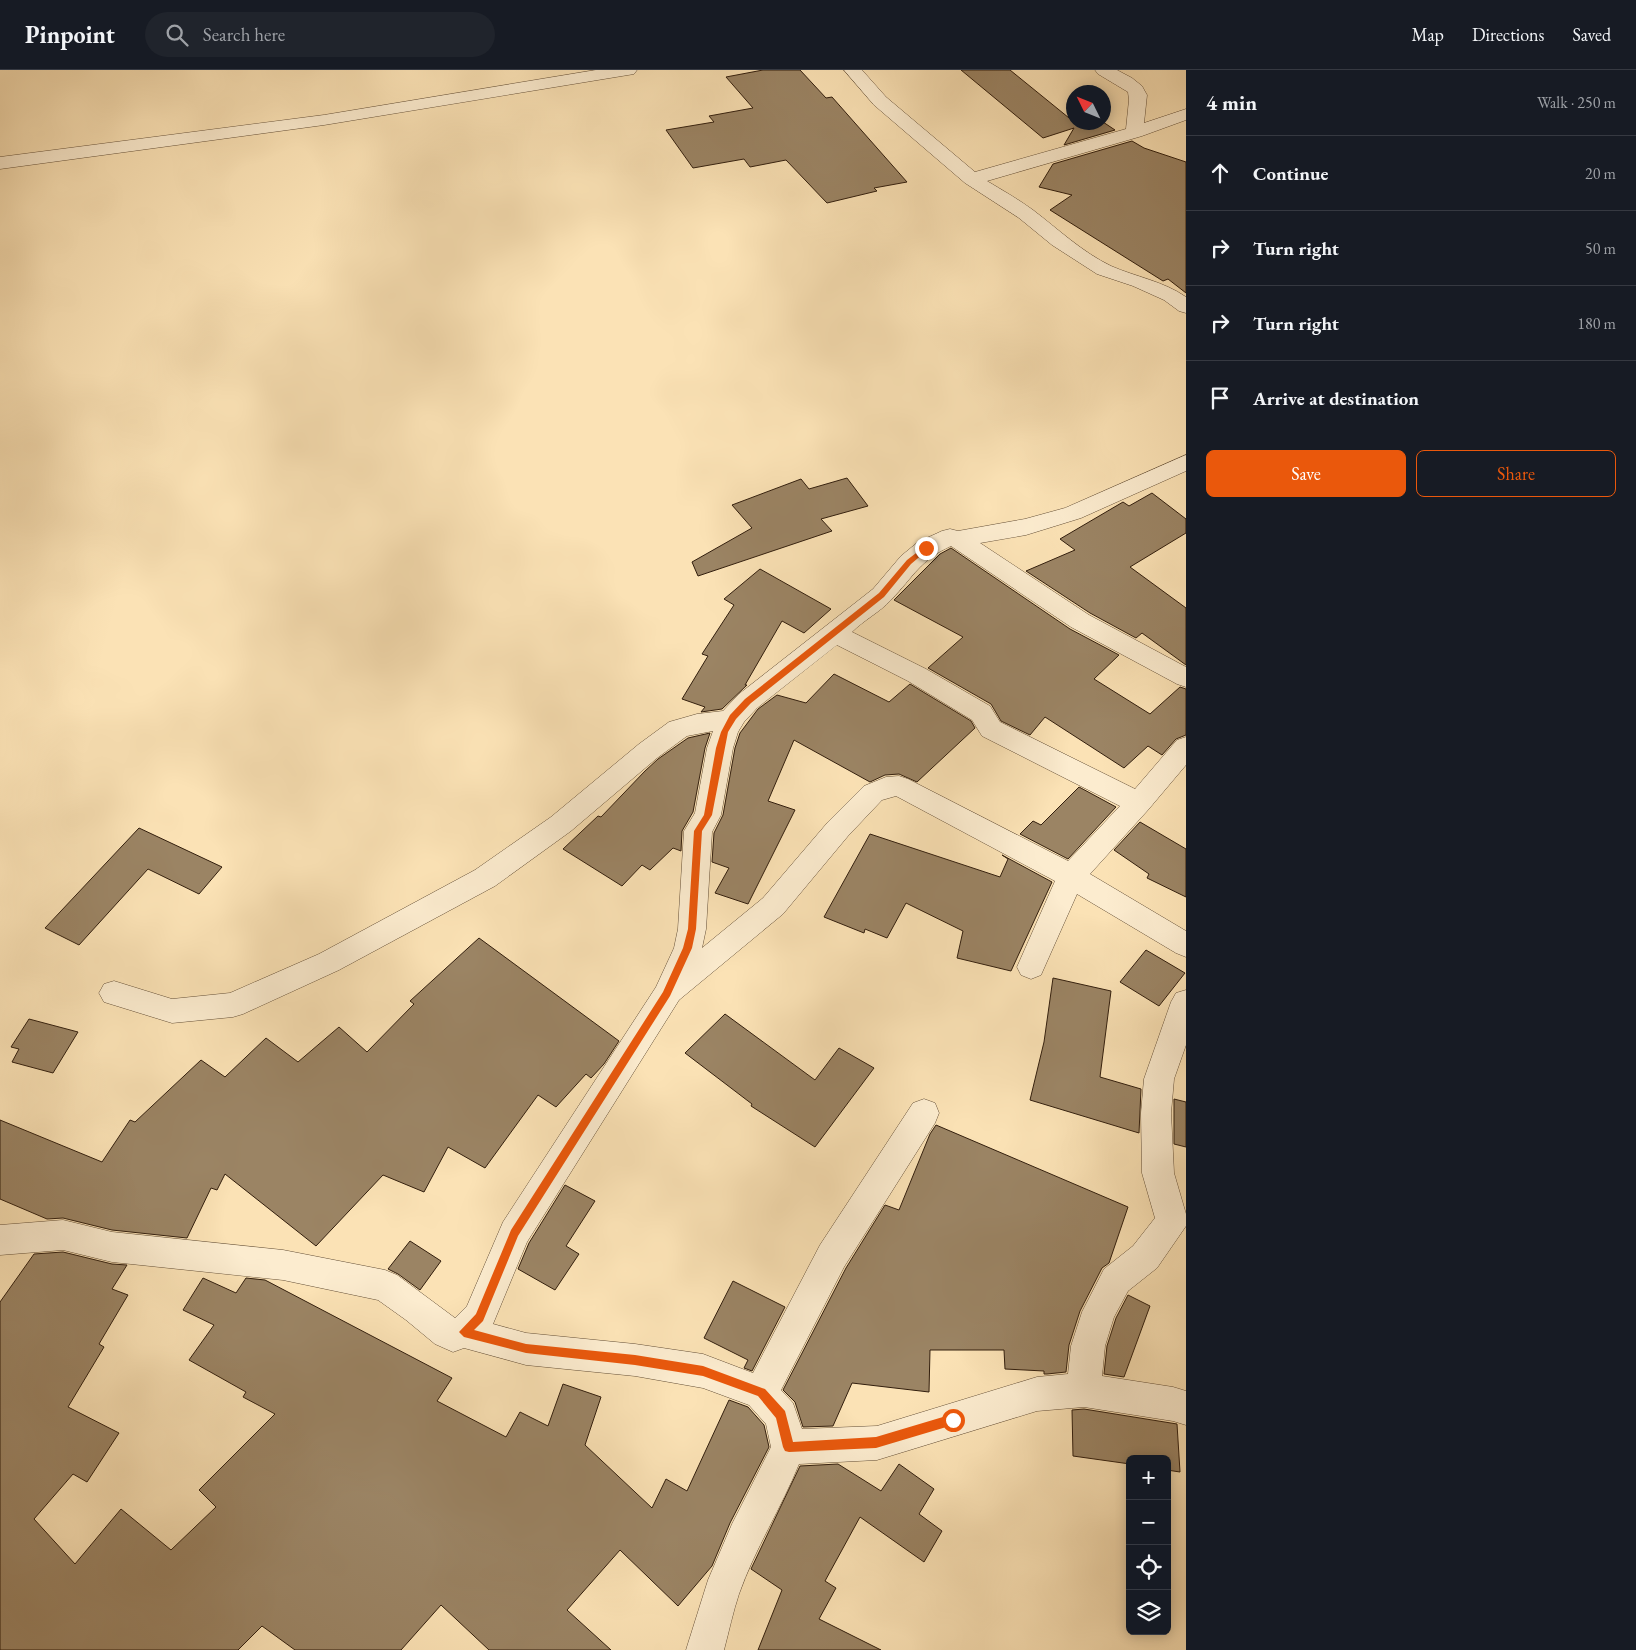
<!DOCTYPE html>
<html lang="en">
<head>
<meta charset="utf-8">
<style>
	:root { --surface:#171b24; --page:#20242c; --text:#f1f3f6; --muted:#9ea1a6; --line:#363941; --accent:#ea580c }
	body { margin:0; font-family:"EB Garamond",serif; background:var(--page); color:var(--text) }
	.controls { position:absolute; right:15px; bottom:15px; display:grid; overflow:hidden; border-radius:8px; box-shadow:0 2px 12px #0003 }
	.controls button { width:45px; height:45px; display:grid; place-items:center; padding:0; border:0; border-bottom:1px solid var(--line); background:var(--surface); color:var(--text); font:25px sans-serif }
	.compass { position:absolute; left:1066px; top:15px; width:45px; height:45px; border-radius:50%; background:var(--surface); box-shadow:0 2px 12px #0003; rotate:313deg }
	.stop { position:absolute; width:15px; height:15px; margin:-11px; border:4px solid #ea580c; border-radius:50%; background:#fff }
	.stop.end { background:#ea580c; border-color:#fff; box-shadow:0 1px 5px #0008 }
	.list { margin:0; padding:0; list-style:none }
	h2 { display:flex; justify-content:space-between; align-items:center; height:65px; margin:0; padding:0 20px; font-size:21px }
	h2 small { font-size:16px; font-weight:400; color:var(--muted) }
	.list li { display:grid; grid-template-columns:32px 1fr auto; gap:15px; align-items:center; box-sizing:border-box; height:75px; padding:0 20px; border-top:1px solid var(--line) }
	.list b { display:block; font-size:19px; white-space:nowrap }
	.list em { font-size:16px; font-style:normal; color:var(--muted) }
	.actions { display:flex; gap:10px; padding:15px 20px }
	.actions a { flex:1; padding:11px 0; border:1px solid var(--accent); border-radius:8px; text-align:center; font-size:18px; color:var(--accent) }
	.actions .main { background:var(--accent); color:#fff }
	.icon { flex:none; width:28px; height:28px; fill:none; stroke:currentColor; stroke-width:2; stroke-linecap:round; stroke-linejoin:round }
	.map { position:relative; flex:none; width:1186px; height:1580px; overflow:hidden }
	header { display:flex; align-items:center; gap:30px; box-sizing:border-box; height:70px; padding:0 25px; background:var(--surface); border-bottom:1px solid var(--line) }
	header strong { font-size:24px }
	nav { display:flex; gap:28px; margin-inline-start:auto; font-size:18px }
	.search { width:350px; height:45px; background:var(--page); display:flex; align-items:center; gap:12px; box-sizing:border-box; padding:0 18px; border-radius:28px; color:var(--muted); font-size:19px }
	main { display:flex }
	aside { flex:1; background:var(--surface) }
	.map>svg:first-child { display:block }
	.building { fill:#9b8464; stroke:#321e0d }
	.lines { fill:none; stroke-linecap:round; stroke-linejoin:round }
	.minor-casing { stroke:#644f37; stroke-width:1 }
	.tertiary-casing { stroke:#644f37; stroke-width:1 }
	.minor { fill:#fceccf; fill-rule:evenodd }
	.tertiary { fill:#fceccf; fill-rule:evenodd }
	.route { fill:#ea580c }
</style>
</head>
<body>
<header>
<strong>Pinpoint</strong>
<div class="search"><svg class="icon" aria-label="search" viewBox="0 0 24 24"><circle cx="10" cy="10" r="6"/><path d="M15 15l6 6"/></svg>Search here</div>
<nav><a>Map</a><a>Directions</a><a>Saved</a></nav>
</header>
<main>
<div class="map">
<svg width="1186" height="1580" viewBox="0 0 1186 1580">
	<rect width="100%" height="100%" fill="#fbe2b5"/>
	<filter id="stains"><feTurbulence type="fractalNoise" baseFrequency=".004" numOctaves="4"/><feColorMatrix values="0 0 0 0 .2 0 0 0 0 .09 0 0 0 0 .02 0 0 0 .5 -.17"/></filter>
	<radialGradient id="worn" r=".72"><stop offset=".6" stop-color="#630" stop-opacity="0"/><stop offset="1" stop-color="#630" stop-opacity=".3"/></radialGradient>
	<g class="building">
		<path d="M 763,0 L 800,0 L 826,28 L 832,27 L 907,112 L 874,118 L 877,121 L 827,133 L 786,90 L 750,97 L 744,89 L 693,98 L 666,60 L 714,52 L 709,46 L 753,38 L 726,7 Z"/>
		<path d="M 961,0 L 1010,0 L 1074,52 L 1103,52 L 1115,60 L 1064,75 L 1074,58 L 1043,68 Z"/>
		<path d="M 1132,71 L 1144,78 L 1186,92 L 1186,223 L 1168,209 L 1163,211 L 1050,140 L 1072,125 L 1039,117 L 1053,94 Z"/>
		<path d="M 847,408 L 868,436 L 821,449 L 832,461 L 698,506 L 692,492 L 752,458 L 732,435 L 801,409 L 809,419 Z"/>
		<path d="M 1152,423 L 1186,449 L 1186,463 L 1130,497 L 1186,538 L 1186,595 L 1142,563 L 1136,568 L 1090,543 L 1026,501 L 1075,480 L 1060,469 L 1123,432 L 1129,436 Z"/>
		<path d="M 951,478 L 1070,559 L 1119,585 L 1094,609 L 1150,644 L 1180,617 L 1186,619 L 1186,665 L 1176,669 L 1162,685 L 1148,676 L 1124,698 L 1045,647 L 1030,665 L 1001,651 L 991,634 L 928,598 L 963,567 L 894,530 L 940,484 Z"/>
		<path d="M 760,499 L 831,539 L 804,563 L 782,551 L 745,615 L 747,615 L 722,639 L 701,642 L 705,637 L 682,629 L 708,586 L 702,584 L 734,535 L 724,529 Z"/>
		<path d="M 834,604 L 889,632 L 910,614 L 971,651 L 975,658 L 917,712 L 899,704 L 885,705 L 870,712 L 794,670 L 768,731 L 795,740 L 748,834 L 715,823 L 729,798 L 712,792 L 714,763 L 723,745 L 735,678 L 740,663 L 758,639 L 777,625 L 806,633 Z"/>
		<path d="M 710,663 L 705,678 L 693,742 L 682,761 L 681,781 L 673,778 L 650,800 L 642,795 L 622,816 L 563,779 L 598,746 L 601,747 L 645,701 L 658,689 L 688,668 Z"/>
		<path d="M 1079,717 L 1116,737 L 1068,789 L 1020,764 L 1033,751 L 1041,755 Z"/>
		<path d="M 1140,752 L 1186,779 L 1186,827 L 1147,808 L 1149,804 L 1114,780 Z"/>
		<path d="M 139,758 L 222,797 L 199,824 L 148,799 L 79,875 L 45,858 Z"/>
		<path d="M 870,764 L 1000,807 L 1008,789 L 1002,785 L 1052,812 L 1011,901 L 957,888 L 963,861 L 906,833 L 887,868 L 865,859 L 864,863 L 824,847 Z"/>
		<path d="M 479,868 L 619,971 L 604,994 L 591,1008 L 586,1004 L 556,1037 L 538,1025 L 485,1098 L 448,1077 L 424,1122 L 383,1105 L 316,1176 L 225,1104 L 217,1120 L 211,1118 L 187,1168 L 112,1160 L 63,1148 L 47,1149 L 0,1129 L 0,1050 L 102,1092 L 130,1050 L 135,1052 L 201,990 L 225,1007 L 266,968 L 298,992 L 339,957 L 367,982 L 414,934 L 410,931 Z"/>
		<path d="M 1146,880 L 1185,903 L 1159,936 L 1120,912 Z"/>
		<path d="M 1053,908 L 1111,921 L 1100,1007 L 1141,1019 L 1139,1063 L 1030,1030 L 1044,972 Z"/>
		<path d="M 725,944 L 815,1010 L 839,978 L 874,998 L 815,1077 L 751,1036 L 752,1034 L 685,983 Z"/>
		<path d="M 29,949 L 78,962 L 53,1003 L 12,992 L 19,979 L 11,977 Z"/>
		<path d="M 1174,1029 L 1186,1032 L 1186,1077 L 1174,1074 Z"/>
		<path d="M 936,1055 L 1128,1137 L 1109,1193 L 1102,1198 L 1080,1241 L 1069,1275 L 1066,1302 L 1047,1304 L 1044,1304 L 1044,1301 L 1005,1299 L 1004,1280 L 930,1280 L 929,1322 L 852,1313 L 833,1356 L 803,1357 L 795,1332 L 783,1320 L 846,1198 L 885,1135 L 899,1140 L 930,1064 Z"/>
		<path d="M 565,1115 L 595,1131 L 566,1176 L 579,1184 L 555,1220 L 518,1199 L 529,1173 Z"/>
		<path d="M 410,1171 L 441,1191 L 420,1220 L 398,1204 L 388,1199 Z"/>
		<path d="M 63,1182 L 112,1194 L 127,1195 L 112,1219 L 128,1225 L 99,1274 L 104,1277 L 68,1337 L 119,1363 L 87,1412 L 73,1404 L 34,1449 L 75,1494 L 121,1439 L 171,1480 L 216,1437 L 199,1420 L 275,1344 L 243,1327 L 246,1322 L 189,1290 L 214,1255 L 183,1240 L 203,1208 L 236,1223 L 246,1208 L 265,1210 L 452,1308 L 437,1331 L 506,1367 L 520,1342 L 548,1356 L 563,1314 L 601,1327 L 585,1375 L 652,1438 L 666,1409 L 687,1421 L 729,1330 L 748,1337 L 764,1355 L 769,1377 L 730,1453 L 712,1496 L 678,1536 L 620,1480 L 567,1540 L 611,1580 L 489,1580 L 441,1535 L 401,1580 L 295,1580 L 262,1556 L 238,1580 L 0,1580 L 0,1232 L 34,1184 Z"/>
		<path d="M 733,1211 L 785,1237 L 752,1301 L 744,1298 L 748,1290 L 704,1268 Z"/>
		<path d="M 1128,1225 L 1150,1236 L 1124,1307 L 1104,1304 L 1107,1276 L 1116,1248 Z"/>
		<path d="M 1084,1339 L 1177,1354 L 1180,1402 L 1167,1400 L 1167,1389 L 1130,1389 L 1130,1394 L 1073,1386 L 1072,1340 Z"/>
		<path d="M 838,1394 L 881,1421 L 899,1394 L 934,1419 L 919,1444 L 942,1461 L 924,1492 L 860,1447 L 825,1511 L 836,1518 L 819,1549 L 881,1580 L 758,1580 L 782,1520 L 751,1499 L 800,1396 Z"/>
	</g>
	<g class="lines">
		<defs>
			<g id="minor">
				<path d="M 844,0 L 862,0 L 886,27 L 975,102 L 1126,59 L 1129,30 L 1128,22 L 1098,4 L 1095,0 L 1117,0 L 1132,8 L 1142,16 L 1147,25 L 1144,53 L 1186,39 L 1186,50 L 1142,66 L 987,111 C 1002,120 1018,129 1033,140 C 1058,159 1082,182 1111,196 C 1136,207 1163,211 1186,227 L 1186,243 L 1179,241 L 1164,230 L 1133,216 L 1097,204 L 1052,175 L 1019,148 L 965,113 L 874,35 Z"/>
				<path d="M 1186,385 L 1186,401 L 1081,448 L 1026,465 L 980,473 L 1089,545 L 1186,597 L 1186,617 L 1177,614 L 1071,557 L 951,476 C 920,490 914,506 891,530 C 880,542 864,550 852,562 L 926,599 L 990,636 L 1000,652 L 1135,719 L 1177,670 L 1186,667 L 1186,695 L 1148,740 L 1090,804 L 1186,861 L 1186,887 L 1176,883 L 1077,824 L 1041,905 L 1031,909 L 1021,905 L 1017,897 L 1055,811 L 896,726 L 882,730 L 848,766 L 783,844 L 679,930 L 527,1172 L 493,1254 L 526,1263 L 635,1274 L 703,1284 L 753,1303 L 820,1175 L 913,1033 L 924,1029 L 935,1033 L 939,1043 L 935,1053 L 844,1197 L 781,1320 L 793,1333 L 802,1359 L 877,1356 L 1037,1307 L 1068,1304 L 1071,1276 L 1082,1242 L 1104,1199 L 1133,1176 L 1155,1148 L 1142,1103 L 1141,1043 L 1144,1009 L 1171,932 L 1176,923 L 1186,920 L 1186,975 L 1174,1009 L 1171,1043 L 1174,1103 L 1186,1144 L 1186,1156 L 1157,1198 L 1128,1221 L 1114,1247 L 1105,1276 L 1102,1306 L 1173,1317 L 1186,1321 L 1186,1355 L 1173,1351 L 1084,1337 L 1037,1341 L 877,1390 L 799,1394 C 781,1438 755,1479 739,1524 C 733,1542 729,1561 724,1580 L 686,1580 L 708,1510 L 732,1454 L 771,1377 L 766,1354 L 749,1335 L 703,1318 L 635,1306 L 526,1295 L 464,1278 L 453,1282 L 435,1274 L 406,1250 L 378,1230 L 283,1210 L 112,1192 L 63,1180 L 0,1185 L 0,1155 L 63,1150 L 112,1162 L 283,1180 L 385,1200 L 397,1205 L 455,1248 L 467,1236 L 503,1152 L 656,917 L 674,878 L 678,859 L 684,761 L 695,743 L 707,678 L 713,661 L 687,666 L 657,688 L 571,761 L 495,816 L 339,900 L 243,944 L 233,947 L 172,953 L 104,932 L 99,923 L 104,914 L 114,911 L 172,929 L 230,923 L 319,884 L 475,800 L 551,747 L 639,674 L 669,652 L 697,644 L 723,641 L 739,624 L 873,519 L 901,486 L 918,472 L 942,461 L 950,459 L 958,461 L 1025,449 L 1065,438 ZM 837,575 L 908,611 L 972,650 L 982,666 L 1120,736 L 1068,791 L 908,709 L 899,706 L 886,707 L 864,716 L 828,752 L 763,828 L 702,878 L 706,859 L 712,762 L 721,745 L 733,678 L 738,662 L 744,652 L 757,638 Z"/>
			</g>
			<path id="tertiary" d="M 596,0 L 637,0 L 634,4 L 628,5 L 324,55 L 0,99 L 0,87 L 324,45 Z"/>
		</defs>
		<use href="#minor" class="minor-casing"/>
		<use href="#tertiary" class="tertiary-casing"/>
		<use href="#minor" class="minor"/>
		<use href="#tertiary" class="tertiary"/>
	</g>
	<path class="route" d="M 924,477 L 930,478 L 911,494 L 884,527 L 751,633 L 736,649 L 728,662 L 712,745 L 702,761 L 696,859 L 692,878 L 670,926 L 518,1166 L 483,1251 L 474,1260 L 526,1274 L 635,1285 L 703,1296 L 765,1319 L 785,1341 L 793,1372 L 876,1367 L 953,1344 L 958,1350 L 953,1355 L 876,1378 L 789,1382 L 785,1381 L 783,1377 L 776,1348 L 758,1326 L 703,1306 L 635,1295 L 526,1283 L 464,1267 L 459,1262 L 476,1244 L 511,1160 L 663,922 L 683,878 L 688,859 L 694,761 L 704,745 L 716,678 L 721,662 L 730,645 L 745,629 L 879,523 L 907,490 Z"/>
	<rect width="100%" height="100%" filter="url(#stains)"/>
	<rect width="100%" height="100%" fill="url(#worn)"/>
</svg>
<div class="controls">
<button>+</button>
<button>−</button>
<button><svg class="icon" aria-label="locate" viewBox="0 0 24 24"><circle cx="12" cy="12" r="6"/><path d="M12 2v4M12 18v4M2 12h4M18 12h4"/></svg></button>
<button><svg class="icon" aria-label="layers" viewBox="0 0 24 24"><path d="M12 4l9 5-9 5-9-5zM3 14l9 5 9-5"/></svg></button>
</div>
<svg class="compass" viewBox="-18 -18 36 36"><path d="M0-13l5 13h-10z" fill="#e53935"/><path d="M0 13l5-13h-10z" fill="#9ea1a6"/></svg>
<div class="stop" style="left:953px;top:1350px"></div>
<div class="stop end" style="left:926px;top:478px"></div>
</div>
<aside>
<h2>4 min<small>Walk · 250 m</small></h2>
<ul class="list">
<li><svg class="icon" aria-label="ahead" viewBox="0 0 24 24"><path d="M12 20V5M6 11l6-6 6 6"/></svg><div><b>Continue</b></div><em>20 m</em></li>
<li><svg class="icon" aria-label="right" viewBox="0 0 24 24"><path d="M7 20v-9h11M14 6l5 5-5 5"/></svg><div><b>Turn right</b></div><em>50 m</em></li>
<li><svg class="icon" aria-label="right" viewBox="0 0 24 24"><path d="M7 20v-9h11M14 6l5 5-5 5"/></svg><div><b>Turn right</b></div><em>180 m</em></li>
<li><svg class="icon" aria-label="arrive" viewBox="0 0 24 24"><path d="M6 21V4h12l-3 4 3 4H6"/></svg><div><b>Arrive at destination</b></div></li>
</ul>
<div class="actions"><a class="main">Save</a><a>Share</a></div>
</aside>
</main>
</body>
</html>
